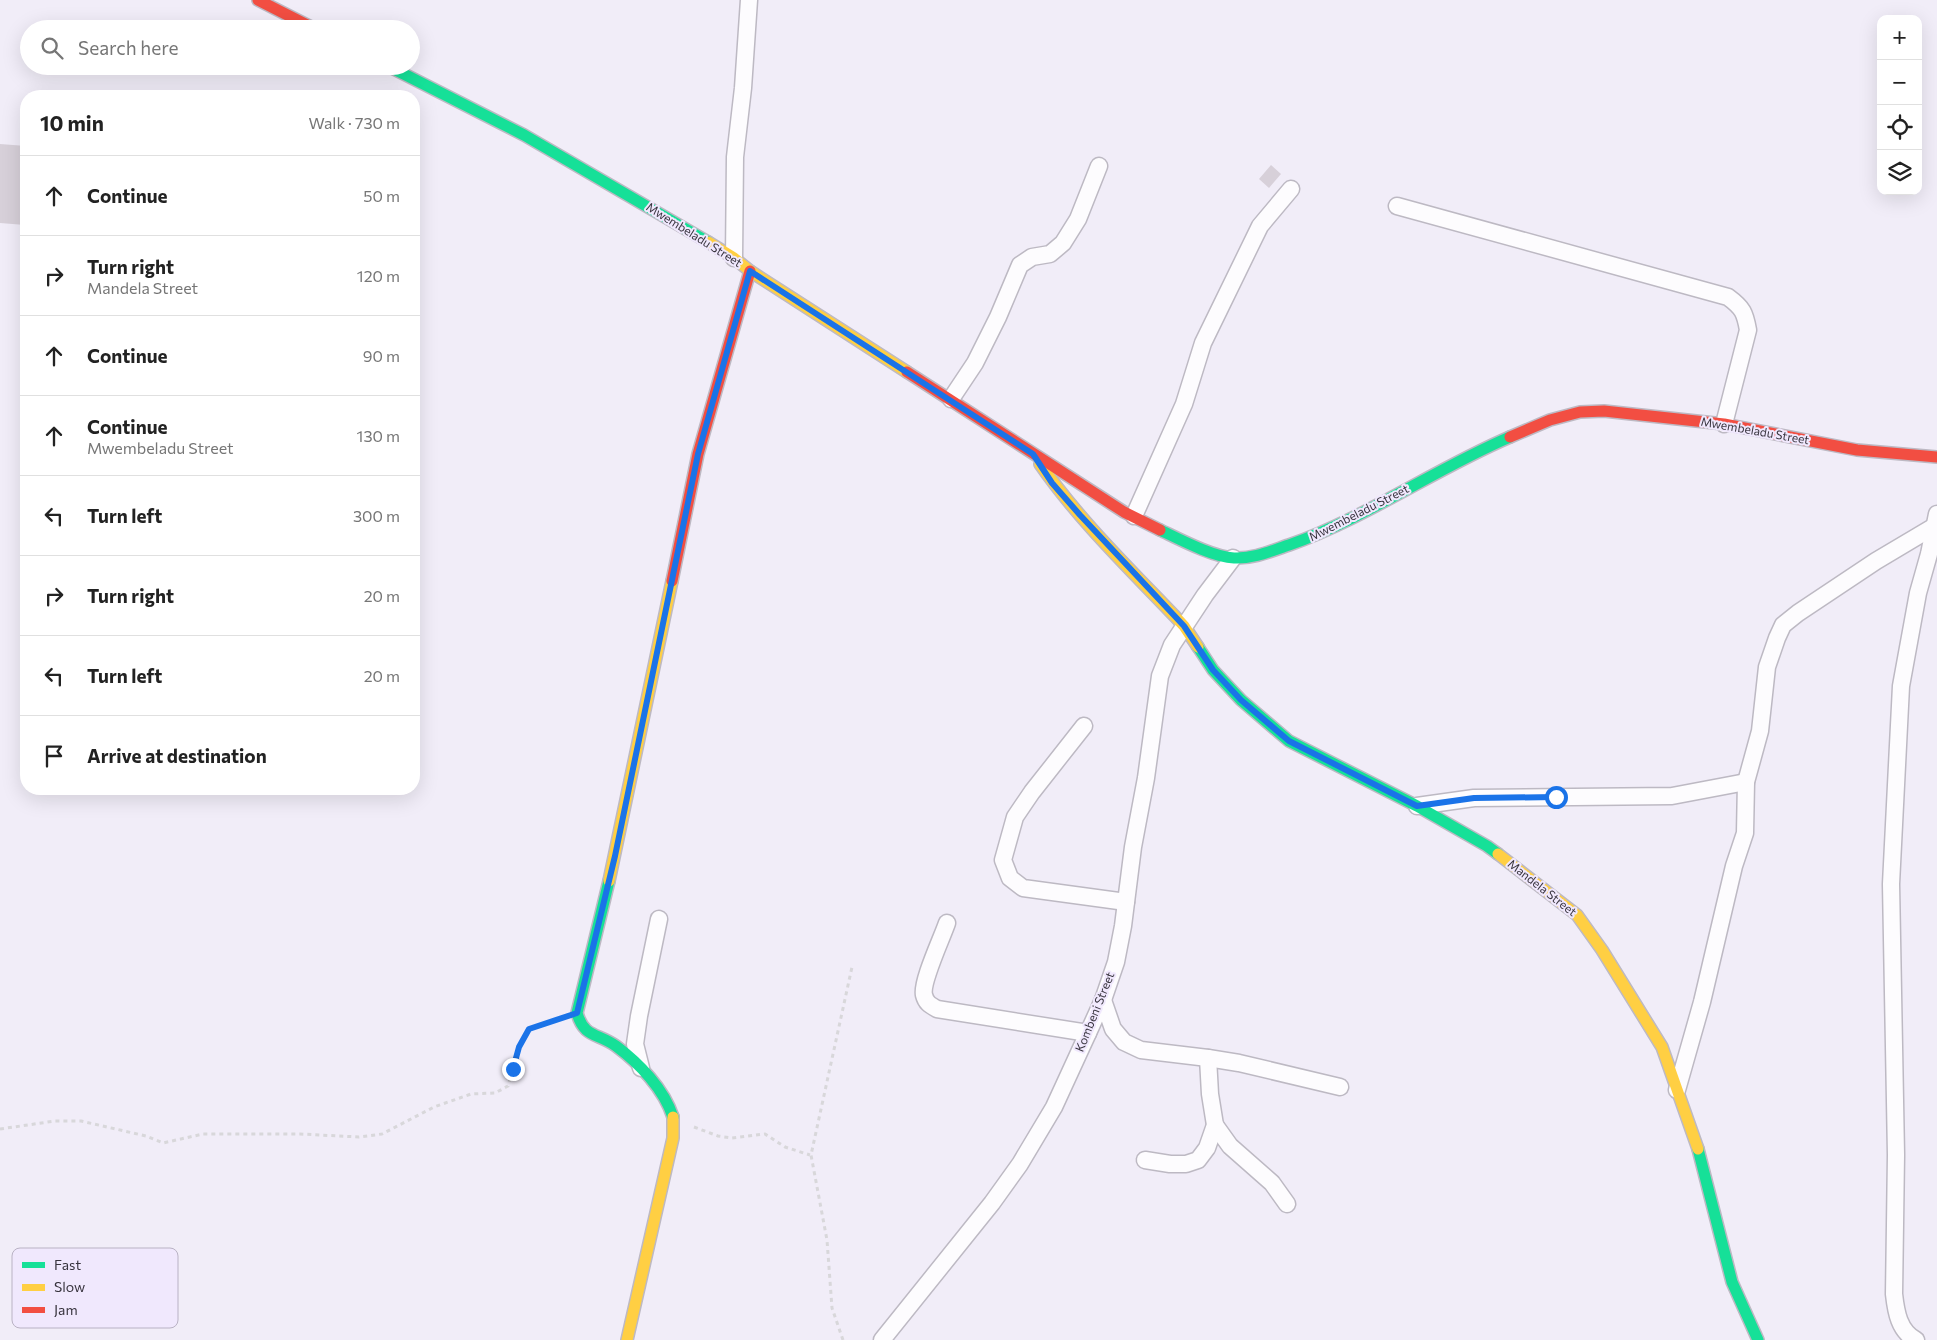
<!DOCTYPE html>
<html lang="en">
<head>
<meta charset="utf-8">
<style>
	:root { --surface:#fff; --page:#f6f6f6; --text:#222; --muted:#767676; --line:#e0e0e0 }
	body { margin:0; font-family:Commissioner,sans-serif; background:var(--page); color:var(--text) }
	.controls { position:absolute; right:15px; top:15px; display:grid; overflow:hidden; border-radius:10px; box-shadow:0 5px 20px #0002 }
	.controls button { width:45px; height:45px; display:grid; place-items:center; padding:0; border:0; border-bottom:1px solid var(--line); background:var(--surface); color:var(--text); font:25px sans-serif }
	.stop { position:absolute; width:15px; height:15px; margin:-11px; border:4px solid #1a73e8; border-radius:50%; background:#fff }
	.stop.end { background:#1a73e8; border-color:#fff; box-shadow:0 1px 5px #0008 }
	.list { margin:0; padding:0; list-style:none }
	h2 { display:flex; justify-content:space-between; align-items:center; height:65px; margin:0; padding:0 20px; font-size:21px }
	h2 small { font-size:16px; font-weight:400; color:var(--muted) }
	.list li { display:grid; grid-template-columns:32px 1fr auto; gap:15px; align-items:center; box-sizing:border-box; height:80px; padding:0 20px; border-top:1px solid var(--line) }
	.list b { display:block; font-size:19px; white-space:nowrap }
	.list p { margin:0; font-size:16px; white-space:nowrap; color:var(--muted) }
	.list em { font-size:16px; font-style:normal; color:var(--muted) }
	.icon { flex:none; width:28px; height:28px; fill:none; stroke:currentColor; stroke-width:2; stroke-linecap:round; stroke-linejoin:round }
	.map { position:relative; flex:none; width:1937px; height:1340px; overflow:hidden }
	.search { position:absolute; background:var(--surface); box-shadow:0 5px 20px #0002; left:20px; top:20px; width:400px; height:55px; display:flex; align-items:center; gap:12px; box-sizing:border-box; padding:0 18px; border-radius:28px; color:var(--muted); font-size:19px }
	.panel { position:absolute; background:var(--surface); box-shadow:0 5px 20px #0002; left:20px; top:90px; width:400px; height:705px; border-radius:20px }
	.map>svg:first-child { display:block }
	.building { fill:#d7d0d9 }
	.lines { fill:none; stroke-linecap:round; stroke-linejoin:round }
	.street-casing { stroke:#bdb9c3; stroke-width:19 }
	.fast-casing { stroke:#bdb9c3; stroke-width:14 }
	.slow-casing { stroke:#bdb9c3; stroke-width:14 }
	.jam-casing { stroke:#bdb9c3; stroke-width:14 }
	.path { stroke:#d8d7da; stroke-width:3; stroke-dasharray:4 4; stroke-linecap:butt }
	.street { stroke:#fdfcfe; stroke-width:16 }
	.fast { stroke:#16e098; stroke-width:11 }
	.slow { stroke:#ffcf43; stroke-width:11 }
	.jam { stroke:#f24e42; stroke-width:11 }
	.route { stroke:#1a73e8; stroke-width:6 }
	.labels { text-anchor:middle; stroke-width:4; stroke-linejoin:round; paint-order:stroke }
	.street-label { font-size:12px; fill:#38343e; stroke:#f0e8fd }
	.key { fill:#f0e8fd; stroke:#b9b2c4; stroke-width:1 }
	.key-label { font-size:14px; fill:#38343e }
</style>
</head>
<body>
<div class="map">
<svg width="1937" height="1340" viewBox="0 0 1937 1340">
	<rect width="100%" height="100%" fill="#f1edf8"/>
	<g class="building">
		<path d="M 0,144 L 26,146 L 25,225 L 0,223 Z"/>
		<path d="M 1271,165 L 1281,174 L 1269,188 L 1259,179 Z"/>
	</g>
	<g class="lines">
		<defs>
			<g id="street">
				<path d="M 1397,206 L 1728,297 C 1743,308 1745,313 1748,330 L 1724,424"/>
				<path d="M 734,258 L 735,157 L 743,88 L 749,0"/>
				<path d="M 951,399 L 975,363 L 998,317 L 1020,265 L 1032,257 L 1050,254 L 1063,243 L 1078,219 L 1099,166"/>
				<path d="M 1134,516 L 1184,404 L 1203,343 L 1260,226 L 1291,189"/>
				<path d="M 1084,726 L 1032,792 L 1015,817 L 1003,860 L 1010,878 L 1023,888 L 1126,902"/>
				<path d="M 1417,806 L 1474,798 L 1672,796 L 1746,782"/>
				<path d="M 947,923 C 942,938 921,982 924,995 C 926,1003 930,1005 937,1009 L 1088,1033"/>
				<path d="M 1103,1000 L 1113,1029 L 1124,1042 L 1141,1050 L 1208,1058 L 1239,1063 L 1340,1087"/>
				<path d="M 641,1068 L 635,1044 L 639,1016 L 659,919"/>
				<path d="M 1677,1090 L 1702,1002 L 1734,866 L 1745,833 L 1746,782 L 1760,731 L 1767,667 L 1777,638 L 1783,625 L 1798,613 L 1876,561 L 1935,526"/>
				<path d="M 1215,1125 L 1230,1146 L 1272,1183 L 1287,1204"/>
				<path d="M 1145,1160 L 1170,1164 L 1186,1164 L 1198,1160 L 1207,1148 L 1215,1125 L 1210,1094 L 1208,1058"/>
				<path d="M 882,1340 L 992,1203 L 1020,1164 L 1054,1107 L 1088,1033 L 1103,1000 L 1116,962 L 1123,926 L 1133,847 L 1146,778 L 1160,676 L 1172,645 L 1205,595 L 1233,558"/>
				<path d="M 1916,1340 C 1899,1331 1896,1312 1894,1294 L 1896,1155 L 1891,884 L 1901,686 L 1918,593 L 1929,554 L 1937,514"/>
			</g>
			<g id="fast">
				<path d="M 388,66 L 524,135 L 708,242"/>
				<path d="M 1160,530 C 1179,539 1213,557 1234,558 C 1253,559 1271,551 1289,545 C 1366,518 1435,469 1510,437"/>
				<path d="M 1198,647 L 1213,670 L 1241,700 L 1289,741 L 1417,806 L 1487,846 L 1498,854"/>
				<path d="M 609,881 L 577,1013 C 584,1038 598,1033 616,1046 C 639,1063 664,1089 673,1117"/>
				<path d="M 1698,1149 L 1732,1282 L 1758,1340"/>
			</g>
			<g id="slow">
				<path d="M 708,242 L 734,258 L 750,271 L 907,372"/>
				<path d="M 1040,464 C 1081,523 1135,574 1184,626 L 1198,647"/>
				<path d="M 1498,854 L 1577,915 L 1602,950 L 1662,1047 L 1698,1149"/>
				<path d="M 609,881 L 672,581"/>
				<path d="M 627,1340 L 673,1138 L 673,1117"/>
			</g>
			<g id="jam">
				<path d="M 258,0 L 315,29"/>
				<path d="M 907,372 L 1124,512 L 1160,530"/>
				<path d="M 1510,437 L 1550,420 L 1580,412 L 1604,411 L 1724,424 L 1857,450 L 1937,457"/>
				<path d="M 672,581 L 698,454 L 750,271"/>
			</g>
		</defs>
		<use href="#street" class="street-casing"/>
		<use href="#fast" class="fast-casing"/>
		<use href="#slow" class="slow-casing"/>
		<use href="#jam" class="jam-casing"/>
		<g class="path">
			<path d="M 694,1127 L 718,1136 L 732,1138 L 765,1134 L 785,1147 L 810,1155"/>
			<path d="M 0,1129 L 55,1121 L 81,1121 L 146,1136 L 163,1143 L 203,1134 L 300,1134 L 359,1137 L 382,1134 L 434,1107 L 471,1094 L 495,1093 L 508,1086 L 519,1047 L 529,1029 L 560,1019"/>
			<path d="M 843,1340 L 832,1308 L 827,1240 L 811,1155 L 852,967"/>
		</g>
		<use href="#street" class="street"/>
		<use href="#fast" class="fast"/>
		<use href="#slow" class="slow"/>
		<use href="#jam" class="jam"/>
	</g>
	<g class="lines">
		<path class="route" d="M 513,1069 L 519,1047 L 529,1029 L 577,1013 L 615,856 L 698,454 L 750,271 L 1033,454 L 1052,483 L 1080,515 L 1184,626 L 1213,670 L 1241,700 L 1289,741 L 1417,806 L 1474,798 L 1556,797"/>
	</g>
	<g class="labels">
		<g class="street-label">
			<text transform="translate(694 235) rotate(32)" y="4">Mwembeladu Street</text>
			<text transform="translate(1755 431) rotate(10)" y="4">Mwembeladu Street</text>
			<text transform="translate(1359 513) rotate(-27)" y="4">Mwembeladu Street</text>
			<text transform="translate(1542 888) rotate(38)" y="4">Mandela Street</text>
			<text transform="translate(1095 1012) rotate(-68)" y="4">Kombeni Street</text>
		</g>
	</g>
	<rect x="12" y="1248" width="166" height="80" rx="8" class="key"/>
	<rect x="22" y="1262" width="23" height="6" fill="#16e098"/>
	<rect x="22" y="1284" width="23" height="7" fill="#ffcf43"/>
	<rect x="22" y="1307" width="23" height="6" fill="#f24e42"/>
	<g class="key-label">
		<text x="54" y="1270">Fast</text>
		<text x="54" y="1292">Slow</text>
		<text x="54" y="1315">Jam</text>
	</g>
</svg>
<div class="controls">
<button>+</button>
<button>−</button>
<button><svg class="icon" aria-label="locate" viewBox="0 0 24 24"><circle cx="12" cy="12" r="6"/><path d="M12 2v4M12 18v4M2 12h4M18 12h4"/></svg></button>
<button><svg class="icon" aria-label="layers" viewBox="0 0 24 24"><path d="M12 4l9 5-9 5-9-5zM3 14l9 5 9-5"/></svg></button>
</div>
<div class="stop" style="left:1556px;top:797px"></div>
<div class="stop end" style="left:513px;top:1069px"></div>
<div class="search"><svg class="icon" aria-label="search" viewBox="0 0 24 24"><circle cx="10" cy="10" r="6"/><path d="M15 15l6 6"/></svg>Search here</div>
<section class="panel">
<h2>10 min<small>Walk · 730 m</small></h2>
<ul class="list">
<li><svg class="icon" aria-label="ahead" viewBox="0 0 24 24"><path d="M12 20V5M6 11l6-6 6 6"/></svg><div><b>Continue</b></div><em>50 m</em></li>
<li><svg class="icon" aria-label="right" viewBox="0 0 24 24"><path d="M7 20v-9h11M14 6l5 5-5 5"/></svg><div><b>Turn right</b><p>Mandela Street</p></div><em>120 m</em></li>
<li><svg class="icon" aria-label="ahead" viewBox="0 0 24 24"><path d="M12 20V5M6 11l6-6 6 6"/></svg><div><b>Continue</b></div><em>90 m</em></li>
<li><svg class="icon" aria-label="ahead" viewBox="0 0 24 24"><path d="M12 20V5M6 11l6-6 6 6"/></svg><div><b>Continue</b><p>Mwembeladu Street</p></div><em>130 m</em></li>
<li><svg class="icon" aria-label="left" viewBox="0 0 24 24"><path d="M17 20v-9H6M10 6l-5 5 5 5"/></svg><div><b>Turn left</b></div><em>300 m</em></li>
<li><svg class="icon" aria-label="right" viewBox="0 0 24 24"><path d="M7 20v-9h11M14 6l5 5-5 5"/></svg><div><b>Turn right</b></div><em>20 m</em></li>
<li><svg class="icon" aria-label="left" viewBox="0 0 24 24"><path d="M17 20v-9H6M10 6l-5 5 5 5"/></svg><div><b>Turn left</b></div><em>20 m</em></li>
<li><svg class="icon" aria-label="arrive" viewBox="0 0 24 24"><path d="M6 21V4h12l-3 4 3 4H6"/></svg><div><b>Arrive at destination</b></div></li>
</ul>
</section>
</div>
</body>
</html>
